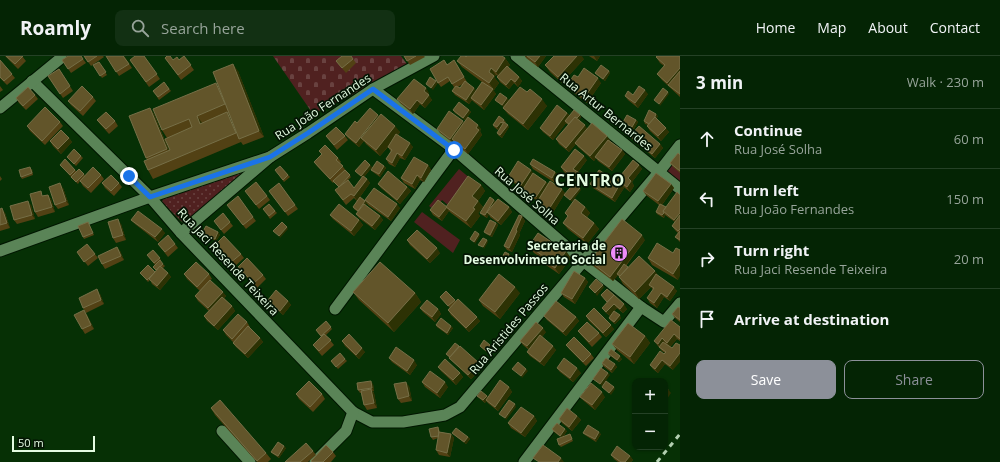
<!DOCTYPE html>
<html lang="en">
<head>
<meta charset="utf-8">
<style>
	:root { --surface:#042404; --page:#123013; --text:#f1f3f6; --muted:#97a49a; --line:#254126; --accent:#8c9099 }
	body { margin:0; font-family:"Open Sans",sans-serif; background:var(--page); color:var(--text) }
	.controls { position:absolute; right:12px; bottom:12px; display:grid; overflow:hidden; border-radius:8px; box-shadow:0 1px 3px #0004 }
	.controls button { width:36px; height:36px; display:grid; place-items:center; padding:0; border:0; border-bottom:1px solid var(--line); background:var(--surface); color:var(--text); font:20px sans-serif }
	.scale { position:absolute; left:12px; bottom:10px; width:83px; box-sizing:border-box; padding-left:4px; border:2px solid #e4fce2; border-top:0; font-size:11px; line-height:14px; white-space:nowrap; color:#e4fce2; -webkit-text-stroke:3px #041404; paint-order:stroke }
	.stop { position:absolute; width:12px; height:12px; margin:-9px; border:3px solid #1a73e8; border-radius:50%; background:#fff }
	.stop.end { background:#1a73e8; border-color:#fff; box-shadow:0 1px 4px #0008 }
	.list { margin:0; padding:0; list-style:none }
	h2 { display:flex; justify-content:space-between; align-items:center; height:52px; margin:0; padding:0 16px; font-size:17px }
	h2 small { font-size:13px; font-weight:400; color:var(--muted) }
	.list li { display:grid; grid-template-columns:26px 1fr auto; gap:12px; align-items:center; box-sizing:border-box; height:60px; padding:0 16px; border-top:1px solid var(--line) }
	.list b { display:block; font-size:15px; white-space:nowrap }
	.list p { margin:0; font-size:13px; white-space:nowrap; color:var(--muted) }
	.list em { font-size:13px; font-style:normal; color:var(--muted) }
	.actions { display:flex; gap:8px; padding:12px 16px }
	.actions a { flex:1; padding:9px 0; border:1px solid var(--accent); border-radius:8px; text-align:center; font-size:14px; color:var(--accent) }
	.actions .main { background:var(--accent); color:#fff }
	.icon { flex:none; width:22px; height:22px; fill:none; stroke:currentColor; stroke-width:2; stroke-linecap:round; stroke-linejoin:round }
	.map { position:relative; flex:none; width:680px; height:406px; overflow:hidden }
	header { display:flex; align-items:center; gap:24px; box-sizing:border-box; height:56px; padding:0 20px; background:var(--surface); border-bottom:1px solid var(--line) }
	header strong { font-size:19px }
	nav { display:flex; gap:22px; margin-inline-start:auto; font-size:14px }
	.search { width:280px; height:36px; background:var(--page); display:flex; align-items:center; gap:10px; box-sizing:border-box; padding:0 14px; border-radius:8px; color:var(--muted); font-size:15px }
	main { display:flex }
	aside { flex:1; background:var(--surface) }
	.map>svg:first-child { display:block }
	.grass { fill:#502120 }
	.cemetery { fill:url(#cemetery-stones) }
	.park { fill:url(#park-dots) }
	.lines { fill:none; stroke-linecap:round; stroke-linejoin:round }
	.minor-casing { stroke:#001600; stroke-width:13 }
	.tertiary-casing { stroke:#001600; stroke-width:13 }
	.minor { stroke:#5a8457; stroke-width:11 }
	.tertiary { stroke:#5a8457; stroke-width:11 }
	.rail { stroke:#b4d0b2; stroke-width:3; stroke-dasharray:5 5; stroke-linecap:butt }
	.wall { fill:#524114; fill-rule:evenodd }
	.shaded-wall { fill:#2d3204 }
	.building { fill:#62552a; stroke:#766f47 }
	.route { stroke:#1a73e8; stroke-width:5 }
	.labels { text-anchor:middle; stroke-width:3.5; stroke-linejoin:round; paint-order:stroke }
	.street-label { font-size:12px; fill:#e4fce2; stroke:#041404 }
	.poi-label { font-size:12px; font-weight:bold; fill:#e4fce2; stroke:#041404; text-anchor:end }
	.district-label { font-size:16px; font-weight:bold; letter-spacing:1px; fill:#e4fce2; stroke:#041404 }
</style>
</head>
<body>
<header>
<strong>Roamly</strong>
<div class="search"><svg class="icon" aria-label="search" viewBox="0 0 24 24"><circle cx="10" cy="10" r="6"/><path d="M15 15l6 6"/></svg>Search here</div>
<nav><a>Home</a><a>Map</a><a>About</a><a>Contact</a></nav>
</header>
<main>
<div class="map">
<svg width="680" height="406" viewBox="0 0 680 406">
	<defs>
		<pattern id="cemetery-stones" width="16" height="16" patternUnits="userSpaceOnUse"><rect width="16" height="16" fill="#502120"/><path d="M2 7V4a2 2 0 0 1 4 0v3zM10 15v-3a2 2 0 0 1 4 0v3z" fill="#694240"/></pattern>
		<pattern id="park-dots" width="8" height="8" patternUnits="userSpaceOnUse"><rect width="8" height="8" fill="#502120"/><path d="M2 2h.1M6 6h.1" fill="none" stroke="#694240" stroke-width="1.8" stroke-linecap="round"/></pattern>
	</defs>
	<rect width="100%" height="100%" fill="#063005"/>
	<g class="grass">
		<path d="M 680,95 L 680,130 L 662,117 Z"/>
		<path d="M 459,113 L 471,123 L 449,150 L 442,144 L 434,154 L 429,150 Z"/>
		<path d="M 422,156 L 460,184 L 453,197 L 414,166 Z"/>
	</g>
	<path class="cemetery" d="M 273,0 L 401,0 L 409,11 L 313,58 Z"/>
	<path class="park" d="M 243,115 L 247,115 L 186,168 L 182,166 L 162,146 L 163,143 L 164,141 Z"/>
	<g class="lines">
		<defs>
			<g id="minor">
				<path d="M 516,0 L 680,133"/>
				<path d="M 32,25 L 150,141 L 181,177 L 353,356 L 372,366 L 403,366 L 445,359 L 460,351 L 659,116 L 680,89"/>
				<path d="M 373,33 L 454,93 L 583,205 L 641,251 L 664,266 L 680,247"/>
				<path d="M 0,52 L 61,2 L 61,0"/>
				<path d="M 181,177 L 270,101"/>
				<path d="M 335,253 L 454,93"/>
				<path d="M 222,375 L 250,406"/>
				<path d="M 315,406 L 346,375 L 353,356"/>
				<path d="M 524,406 L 641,251"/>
			</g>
			<path id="tertiary" d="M 0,195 L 150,141 L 270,101 L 308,77 L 373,33 L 434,0"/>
		</defs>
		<use href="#minor" class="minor-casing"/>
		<use href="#tertiary" class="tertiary-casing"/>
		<use href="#minor" class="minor"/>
		<use href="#tertiary" class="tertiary"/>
		<path class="rail" d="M 657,406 L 680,378"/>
	</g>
	<g class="wall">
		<path d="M 5,0 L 22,0 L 26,5 L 18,13 Z"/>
		<path d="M 81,0 L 86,7 L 71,17 L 62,4 Z"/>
		<path d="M 84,0 L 103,0 L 104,1 L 91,10 Z"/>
		<path d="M 106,0 L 124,0 L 132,12 L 119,20 Z"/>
		<path d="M 144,0 L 160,23 L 149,31 L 130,4 Z"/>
		<path d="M 184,0 L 194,14 L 181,24 L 165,2 L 173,4 L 179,4 Z"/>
		<path d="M 404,0 L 424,0 L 425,1 L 410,9 Z"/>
		<path d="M 525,0 L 546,0 L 538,11 L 526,2 Z"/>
		<path d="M 589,0 L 600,0 L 597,5 Z"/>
		<path d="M 680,0 L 680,41 L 662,24 L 657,18 L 664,10 L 660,7 L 656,1 Z"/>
		<path d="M 466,1 L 505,2 L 510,9 L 508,11 L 519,21 L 522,25 L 518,31 L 514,27 L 509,33 L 500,26 L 497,21 L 498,20 L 496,19 L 494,21 L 499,27 L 494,34 L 492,33 L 496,38 L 484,54 L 474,46 L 472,44 L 469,48 L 455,39 L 452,35 L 454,31 L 450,25 L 441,31 L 438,27 L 444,4 L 447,8 L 457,9 L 467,26 L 466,26 L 476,35 L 482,26 L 462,11 L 457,5 ZM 463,28 L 460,32 L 458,31 Z"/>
		<path d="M 353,3 L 356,7 L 346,17 L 336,5 Z"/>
		<path d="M 584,3 L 562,27 L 550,16 L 545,9 Z"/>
		<path d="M 0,4 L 15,22 L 7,29 L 0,22 Z"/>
		<path d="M 99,6 L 107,19 L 102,22 L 93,9 Z"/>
		<path d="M 59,13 L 73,35 L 63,42 L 48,20 Z"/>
		<path d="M 238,15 L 264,81 L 243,89 L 241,86 L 153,123 L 148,114 L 147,103 L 146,102 L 150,52 L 154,58 L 169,94 L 170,94 L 167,82 L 162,74 L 219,32 Z"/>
		<path d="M 609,15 L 610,17 L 605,25 L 597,19 L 595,17 Z"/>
		<path d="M 578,21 L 601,27 L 587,47 L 570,34 L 566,30 Z"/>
		<path d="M 164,26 L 171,35 L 159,44 L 153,35 Z"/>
		<path d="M 0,30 L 3,34 L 0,36 Z"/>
		<path d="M 527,36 L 547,50 L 528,74 L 508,58 L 503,52 L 504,51 L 497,46 L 495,44 L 509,44 L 505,50 Z"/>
		<path d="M 429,37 L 428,39 L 432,44 L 425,52 L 420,48 L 413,58 L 400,47 L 397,43 Z"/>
		<path d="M 648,38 L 638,52 L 628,44 L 625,40 L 633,39 Z"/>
		<path d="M 35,39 L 38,43 L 26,54 L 19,47 L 16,42 Z"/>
		<path d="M 93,41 L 96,45 L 83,60 L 71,49 L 68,45 Z"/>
		<path d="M 453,54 L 469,54 L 471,56 L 465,64 L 455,57 Z"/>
		<path d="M 567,57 L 569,59 L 580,59 L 581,61 L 579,64 L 587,73 L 610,84 L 610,85 L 622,94 L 625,98 L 612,115 L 598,105 L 596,102 L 594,105 L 578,91 L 576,88 L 569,96 L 559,88 L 556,83 L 568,69 L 566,67 L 553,84 L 543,76 L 540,72 Z"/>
		<path d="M 379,60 L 400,76 L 398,79 L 413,91 L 405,104 L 400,102 L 395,111 L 389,108 L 386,103 L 391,96 L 388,91 L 380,100 L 366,88 L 364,85 L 359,91 L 348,82 L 345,78 L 357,67 Z"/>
		<path d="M 499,60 L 506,66 L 505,67 L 509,71 L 502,82 L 498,79 L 497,77 L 503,68 L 502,68 L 498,74 L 494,71 L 493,69 Z"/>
		<path d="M 658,60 L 656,63 L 669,76 L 661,85 L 650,75 L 647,70 L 648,69 L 645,68 L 644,65 Z"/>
		<path d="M 97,64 L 115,65 L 118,70 L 109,78 L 100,68 Z"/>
		<path d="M 636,64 L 638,66 L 634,73 L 625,68 L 623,66 Z"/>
		<path d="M 60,66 L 63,70 L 45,89 L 30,75 L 27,70 Z"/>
		<path d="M 464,67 L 481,73 L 480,75 L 482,79 L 468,98 L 455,88 L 454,86 L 453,87 L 440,77 L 437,73 Z"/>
		<path d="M 326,80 L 345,80 L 348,84 L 337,94 Z"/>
		<path d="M 630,80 L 660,88 L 663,92 L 655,102 L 633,84 Z"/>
		<path d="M 69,82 L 72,86 L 61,98 L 53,90 L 50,85 Z"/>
		<path d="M 319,95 L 338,102 L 341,106 L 340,107 L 351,121 L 348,124 L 354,132 L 362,121 L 357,117 L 355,115 L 372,111 L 364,121 L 367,123 L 370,127 L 360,141 L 365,145 L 367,147 L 365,149 L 380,160 L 383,164 L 375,174 L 359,162 L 356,158 L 358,156 L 354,153 L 353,151 L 357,145 L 354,142 L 346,149 L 335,134 L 339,131 L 334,126 L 333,127 L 317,110 L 314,106 L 322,98 Z"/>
		<path d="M 680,99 L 680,117 L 673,111 L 670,107 Z"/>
		<path d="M 81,100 L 83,102 L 76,110 L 67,101 Z"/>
		<path d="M 587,104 L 578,116 L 584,123 L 580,128 L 564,116 L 561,111 Z"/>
		<path d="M 530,108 L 555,116 L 559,121 L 555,127 L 533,113 Z"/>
		<path d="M 60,109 L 75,114 L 76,115 L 84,118 L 85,120 L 101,119 L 104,123 L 91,137 L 83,130 L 80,125 L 78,128 L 71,121 Z"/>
		<path d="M 428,109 L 431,114 L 424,126 L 420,124 L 415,133 L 404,127 L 401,122 Z"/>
		<path d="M 639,109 L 642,113 L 632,126 L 634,130 L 630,136 L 620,128 L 617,124 Z"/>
		<path d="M 280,110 L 290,121 L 284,126 L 275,114 Z"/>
		<path d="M 384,110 L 386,112 L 380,121 L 373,116 L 371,114 Z"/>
		<path d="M 32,113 L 33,119 L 22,123 L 21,121 Z"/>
		<path d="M 534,118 L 546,126 L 548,128 L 565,137 L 552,158 L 541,150 L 537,146 L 538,145 L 526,138 L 523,133 L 511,125 L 508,121 Z"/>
		<path d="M 0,120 L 2,123 L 0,125 Z"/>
		<path d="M 102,127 L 119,127 L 122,131 L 114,140 L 105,132 Z"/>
		<path d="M 279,127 L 298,153 L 288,160 L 269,135 Z"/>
		<path d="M 378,128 L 407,131 L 411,135 L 400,148 L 381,132 Z"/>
		<path d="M 590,128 L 620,128 L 624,132 L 615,146 L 593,132 Z"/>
		<path d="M 671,128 L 674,132 L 662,149 L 666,151 L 680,139 L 680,186 L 675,181 L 678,177 L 675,174 L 672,170 L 675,166 L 665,159 L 664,162 L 657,158 L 656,156 L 659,149 L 646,139 L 643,135 Z"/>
		<path d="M 481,129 L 485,135 L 478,145 L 483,151 L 478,157 L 480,160 L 471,172 L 451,157 L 449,155 L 442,165 L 433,159 L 430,154 L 446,150 Z"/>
		<path d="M 63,132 L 69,149 L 58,153 L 55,149 Z"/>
		<path d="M 44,139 L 44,140 L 48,139 L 51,143 L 55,156 L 38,161 L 35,156 Z"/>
		<path d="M 248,139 L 267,140 L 270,144 L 259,153 Z"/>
		<path d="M 365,144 L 400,152 L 391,165 L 368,149 Z"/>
		<path d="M 494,144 L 495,146 L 509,151 L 512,156 L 501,169 L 490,161 L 489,158 L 487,162 L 482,159 L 480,157 Z"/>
		<path d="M 269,148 L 277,157 L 270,163 L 263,153 Z"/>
		<path d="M 31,149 L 35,163 L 17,168 L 14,164 Z"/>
		<path d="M 585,151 L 590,157 L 587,161 L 594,167 L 599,173 L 587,188 L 568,173 L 563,167 L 568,161 L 565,157 Z"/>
		<path d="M 0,153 L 5,157 L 10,172 L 0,175 Z"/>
		<path d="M 230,153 L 253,161 L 256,165 L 246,173 Z"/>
		<path d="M 223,157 L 233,170 L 224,178 L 214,165 Z"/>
		<path d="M 330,159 L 359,164 L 363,169 L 354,180 L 333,163 Z"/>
		<path d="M 522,160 L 525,165 L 519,178 L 520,179 L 512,196 L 507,194 L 504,190 Z"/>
		<path d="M 131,164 L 165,177 L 158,186 L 135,168 Z"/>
		<path d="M 88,166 L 94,179 L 84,183 L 83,181 Z"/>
		<path d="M 496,167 L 498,169 L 492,181 L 486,178 L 484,176 Z"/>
		<path d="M 121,168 L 126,184 L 116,187 L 113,182 Z"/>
		<path d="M 218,176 L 220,179 L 216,185 L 204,179 L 202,177 Z"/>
		<path d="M 407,184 L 440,197 L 430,207 L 410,189 Z"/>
		<path d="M 645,184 L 626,210 L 628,211 L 658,220 L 677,235 L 670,245 L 664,241 L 657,252 L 650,247 L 647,242 L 653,234 L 651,231 L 639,243 L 623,228 L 618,219 L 613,225 L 593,210 L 590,205 Z"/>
		<path d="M 553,187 L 556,192 L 571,202 L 559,218 L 546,209 L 542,202 L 534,197 L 529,190 Z"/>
		<path d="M 87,188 L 98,202 L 88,210 L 77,196 Z"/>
		<path d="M 158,188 L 175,188 L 178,192 L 168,201 Z"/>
		<path d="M 214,190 L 241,198 L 244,202 L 233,212 L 217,194 Z"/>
		<path d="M 117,191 L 120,195 L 124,204 L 105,213 L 102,208 Z"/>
		<path d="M 153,194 L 161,204 L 160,205 L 165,210 L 163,212 L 168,217 L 171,221 L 160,234 L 152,228 L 150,224 L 148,226 L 140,217 L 155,216 L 157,215 L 153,211 L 155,209 L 147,199 Z"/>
		<path d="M 673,197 L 678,224 L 652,209 L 648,202 Z"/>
		<path d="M 238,211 L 263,219 L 266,223 L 257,232 L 241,215 Z"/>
		<path d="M 184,218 L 209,218 L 212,223 L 210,224 L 226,240 L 224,242 L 232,250 L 235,255 L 218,274 L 207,265 L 204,260 L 209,255 L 198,245 L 195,240 L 200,235 L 187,223 Z"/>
		<path d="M 585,222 L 588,226 L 575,248 L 564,241 L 561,237 Z"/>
		<path d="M 353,236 L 415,237 L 421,246 L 394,276 L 359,244 Z"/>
		<path d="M 520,237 L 500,263 L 483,250 L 479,244 Z"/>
		<path d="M 100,238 L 104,248 L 86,257 L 83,252 Z"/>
		<path d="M 601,239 L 627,253 L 623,257 L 617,252 L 614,255 L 621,262 L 615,268 L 610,264 L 609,262 L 610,260 L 605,256 L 602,252 L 607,246 Z"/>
		<path d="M 440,241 L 455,244 L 456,246 L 480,265 L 469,276 L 451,259 L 448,254 L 450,252 Z"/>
		<path d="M 268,244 L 288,245 L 291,249 L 283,259 L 271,248 Z"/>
		<path d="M 420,252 L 438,253 L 441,258 L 435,266 L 423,256 Z"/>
		<path d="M 680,252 L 680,266 L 675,262 L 672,258 Z"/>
		<path d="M 87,259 L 94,273 L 85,278 L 82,273 Z"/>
		<path d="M 544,260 L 576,261 L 579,265 L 566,280 L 547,264 Z"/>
		<path d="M 586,260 L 614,273 L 606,281 L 589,265 Z"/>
		<path d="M 326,265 L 332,273 L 326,279 L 334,289 L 322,300 L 316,293 L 313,289 L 321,281 L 316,274 Z"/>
		<path d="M 247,266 L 250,271 L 249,272 L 260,282 L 263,286 L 248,302 L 236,291 L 233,287 L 233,286 L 226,279 L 223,274 Z"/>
		<path d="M 436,269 L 453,272 L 448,279 L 437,271 Z"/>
		<path d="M 680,271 L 680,285 L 677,283 L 670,291 L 665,287 L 673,314 L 665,308 L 658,317 L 653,313 L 650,309 L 665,297 L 662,295 L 654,285 Z"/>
		<path d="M 578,275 L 599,277 L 602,281 L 592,291 L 581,279 Z"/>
		<path d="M 546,276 L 542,281 L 556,294 L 544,310 L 530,300 L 527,296 L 529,294 L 523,289 L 520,285 Z"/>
		<path d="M 645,280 L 650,287 L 634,308 L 617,294 L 612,288 Z"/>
		<path d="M 342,285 L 365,296 L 359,303 L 345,290 Z"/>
		<path d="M 566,289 L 591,298 L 594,302 L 586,310 L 569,293 Z"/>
		<path d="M 460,291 L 479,307 L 482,312 L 471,323 L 453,306 L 446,298 Z"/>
		<path d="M 608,297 L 622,303 L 619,306 L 609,299 Z"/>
		<path d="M 389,302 L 417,309 L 410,319 L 392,306 Z"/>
		<path d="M 345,303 L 347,305 L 338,313 L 331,305 Z"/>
		<path d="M 602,307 L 615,308 L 617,311 L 612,317 L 603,310 Z"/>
		<path d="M 438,311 L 460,317 L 463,321 L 456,329 L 441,315 Z"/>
		<path d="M 557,312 L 581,317 L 573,326 L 560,316 Z"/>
		<path d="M 422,326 L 448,331 L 440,342 L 425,331 Z"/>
		<path d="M 373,328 L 374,335 L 373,335 L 374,337 L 377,352 L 367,354 L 364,349 L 361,337 L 360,337 L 358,334 Z"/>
		<path d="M 409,330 L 412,345 L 401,347 L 398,343 Z"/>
		<path d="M 509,331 L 512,336 L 498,355 L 489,348 L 486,345 L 485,347 L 479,342 L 477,340 L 487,340 L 488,341 Z"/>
		<path d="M 296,338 L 322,338 L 325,343 L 313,356 L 299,343 Z"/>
		<path d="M 580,341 L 605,341 L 595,354 L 584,345 Z"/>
		<path d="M 211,352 L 266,397 L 271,403 L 268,406 L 257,406 L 215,359 Z"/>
		<path d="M 534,360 L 537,365 L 525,381 L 511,372 L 508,367 Z"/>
		<path d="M 577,360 L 581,364 L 572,375 L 562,367 L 559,363 Z"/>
		<path d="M 438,371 L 439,373 L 440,376 L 451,378 L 454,382 L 450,401 L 439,399 L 436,394 L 438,382 L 433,384 L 431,381 Z"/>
		<path d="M 552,373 L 567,375 L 563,381 L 570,378 L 573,385 L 561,391 L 559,389 L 561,381 L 554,376 Z"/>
		<path d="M 452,377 L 468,381 L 470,383 L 466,388 L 454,379 Z"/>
		<path d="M 583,377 L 601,378 L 596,386 L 585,379 Z"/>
		<path d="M 286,392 L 279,402 L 273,398 L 271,396 Z"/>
		<path d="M 313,395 L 316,399 L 308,406 L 285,406 Z"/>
		<path d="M 333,396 L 336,400 L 331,406 L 312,406 Z"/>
		<path d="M 611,399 L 630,400 L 633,404 L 631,406 L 618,406 L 614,403 Z"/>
	</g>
	<g class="shaded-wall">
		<path d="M 540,0 L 546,0 L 538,11 L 535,6 Z"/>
		<path d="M 577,0 L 582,0 L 584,3 L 562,27 L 558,21 Z"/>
		<path d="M 594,0 L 600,0 L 597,5 Z"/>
		<path d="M 505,2 L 510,9 L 500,22 L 496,16 Z"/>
		<path d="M 233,8 L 238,15 L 264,81 L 259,75 Z"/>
		<path d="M 491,12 L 496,19 L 494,21 L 499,27 L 494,34 L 489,27 L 489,16 Z"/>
		<path d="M 680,12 L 680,23 L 669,29 L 667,27 Z"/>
		<path d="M 609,15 L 610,17 L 605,25 L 603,23 Z"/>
		<path d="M 519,21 L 522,25 L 518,31 L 515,26 Z"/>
		<path d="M 598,22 L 601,27 L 587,47 L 584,42 Z"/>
		<path d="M 511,23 L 514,27 L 509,33 L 506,29 Z"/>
		<path d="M 436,25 L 438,27 L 433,34 L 431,32 Z"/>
		<path d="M 216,27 L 222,35 L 230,56 L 225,48 Z"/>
		<path d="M 426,32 L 429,37 L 427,40 L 424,35 Z"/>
		<path d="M 474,32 L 477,36 L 471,42 L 472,44 L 469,48 L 466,44 Z"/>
		<path d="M 493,33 L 496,38 L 484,54 L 481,49 Z"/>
		<path d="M 645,34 L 648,38 L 638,52 L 635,47 Z"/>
		<path d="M 668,36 L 669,38 L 660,50 L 659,48 Z"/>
		<path d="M 429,39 L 432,44 L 425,52 L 422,48 Z"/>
		<path d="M 507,42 L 509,44 L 504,51 L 502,49 Z"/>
		<path d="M 542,43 L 547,50 L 528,74 L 523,68 Z"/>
		<path d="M 417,44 L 420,48 L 413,58 L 410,53 Z"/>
		<path d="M 150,52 L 154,58 L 171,100 L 167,93 Z"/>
		<path d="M 469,54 L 471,56 L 465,64 L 463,62 Z"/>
		<path d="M 227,56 L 233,65 L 240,82 L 236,77 Z"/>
		<path d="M 567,57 L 571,61 L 565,65 L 566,67 L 553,84 L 550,80 Z"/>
		<path d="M 656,58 L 658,60 L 653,71 L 651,69 Z"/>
		<path d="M 378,59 L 381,63 L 361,82 L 364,85 L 359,91 L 356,87 Z"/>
		<path d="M 580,59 L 581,61 L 572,72 L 570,70 Z"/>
		<path d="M 197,60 L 203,68 L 200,68 Z"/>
		<path d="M 636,64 L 638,66 L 634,73 L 632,71 Z"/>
		<path d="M 463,65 L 466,70 L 452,83 L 454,86 L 453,87 L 450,83 Z"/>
		<path d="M 501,66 L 502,68 L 498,74 L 497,71 Z"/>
		<path d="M 478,69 L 481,73 L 480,75 L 482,79 L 468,98 L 465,93 L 476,72 Z"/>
		<path d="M 508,69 L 509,71 L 502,82 L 500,79 Z"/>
		<path d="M 585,69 L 588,74 L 569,96 L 566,92 Z"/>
		<path d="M 395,70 L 400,76 L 380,100 L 376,94 Z"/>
		<path d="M 666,72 L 669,76 L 661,85 L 658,80 Z"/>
		<path d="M 607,80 L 610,84 L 594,105 L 590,100 Z"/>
		<path d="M 69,82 L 72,86 L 61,98 L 58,93 Z"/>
		<path d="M 410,87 L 413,91 L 405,104 L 402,100 Z"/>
		<path d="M 660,88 L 663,92 L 655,102 L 652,98 Z"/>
		<path d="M 622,94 L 625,98 L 612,115 L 609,111 Z"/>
		<path d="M 397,97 L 400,102 L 395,111 L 392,107 Z"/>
		<path d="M 584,100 L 587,104 L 577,117 L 573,113 Z"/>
		<path d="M 370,109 L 372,111 L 363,122 L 361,120 Z"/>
		<path d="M 428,109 L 431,114 L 424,126 L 421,122 Z"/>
		<path d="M 639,109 L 642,113 L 632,126 L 634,130 L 630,136 L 627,131 L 628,122 Z"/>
		<path d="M 384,110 L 386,112 L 380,121 L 379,118 Z"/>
		<path d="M 531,114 L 534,118 L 524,134 L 521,129 Z"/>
		<path d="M 555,116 L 559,121 L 555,127 L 552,122 Z"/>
		<path d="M 581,118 L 584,123 L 580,128 L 577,124 Z"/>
		<path d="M 417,119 L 420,124 L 415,133 L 412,128 Z"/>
		<path d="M 367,123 L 370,127 L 357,145 L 354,140 Z"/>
		<path d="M 546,126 L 549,130 L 539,146 L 536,141 Z"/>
		<path d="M 60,127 L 63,132 L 69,149 L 66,145 Z"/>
		<path d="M 620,128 L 624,132 L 615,146 L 612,142 Z"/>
		<path d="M 671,128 L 674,132 L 661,150 L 658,145 Z"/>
		<path d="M 481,129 L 485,135 L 478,145 L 483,151 L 478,157 L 480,160 L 471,172 L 466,165 L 473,152 L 472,140 Z"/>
		<path d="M 407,131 L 411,135 L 400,148 L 397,144 Z"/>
		<path d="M 580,132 L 581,134 L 572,146 L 570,144 Z"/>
		<path d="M 562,133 L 565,137 L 552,158 L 549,153 Z"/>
		<path d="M 48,139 L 51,143 L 55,156 L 52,151 Z"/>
		<path d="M 494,144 L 496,146 L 487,156 L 489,158 L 487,162 L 485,159 Z"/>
		<path d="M 28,145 L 31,149 L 35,163 L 32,159 Z"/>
		<path d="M 365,145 L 367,147 L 360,157 L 358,155 Z"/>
		<path d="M 397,148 L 400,152 L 391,165 L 388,161 Z"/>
		<path d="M 446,151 L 449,155 L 442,165 L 439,161 Z"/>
		<path d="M 509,151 L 512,156 L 501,169 L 498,165 Z"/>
		<path d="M 585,151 L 590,157 L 585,163 L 581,157 Z"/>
		<path d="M 2,152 L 5,157 L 10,172 L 7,167 Z"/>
		<path d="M 664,157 L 665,159 L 664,162 L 662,159 Z"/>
		<path d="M 680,157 L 680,165 L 677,168 L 674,164 Z"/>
		<path d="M 380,160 L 383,164 L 375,174 L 372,170 Z"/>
		<path d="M 522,160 L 525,165 L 519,178 L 520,179 L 512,196 L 509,192 L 516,174 Z"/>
		<path d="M 118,163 L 121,168 L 126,184 L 123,179 Z"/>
		<path d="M 359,164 L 363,169 L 354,180 L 351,175 Z"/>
		<path d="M 496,167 L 498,169 L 492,181 L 490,179 Z"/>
		<path d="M 594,167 L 599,173 L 587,188 L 583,182 Z"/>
		<path d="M 287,171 L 288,173 L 280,182 L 279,180 Z"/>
		<path d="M 162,173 L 165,177 L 158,186 L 155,181 Z"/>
		<path d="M 218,176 L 220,179 L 216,185 L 215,183 Z"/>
		<path d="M 479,178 L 480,180 L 475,188 L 474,186 Z"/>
		<path d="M 642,179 L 645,184 L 618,219 L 617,218 L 618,219 L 613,225 L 610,221 Z"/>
		<path d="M 487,184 L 488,186 L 484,193 L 483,191 Z"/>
		<path d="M 117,191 L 120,195 L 124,204 L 121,200 Z"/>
		<path d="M 437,192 L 440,197 L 430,207 L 427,203 Z"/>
		<path d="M 566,195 L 571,202 L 559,218 L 555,212 Z"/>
		<path d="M 509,198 L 511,200 L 507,206 L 506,204 Z"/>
		<path d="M 680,207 L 680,220 L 678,224 L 673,218 Z"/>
		<path d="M 655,215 L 660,222 L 649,229 L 651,231 L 639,243 L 635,236 Z"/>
		<path d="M 168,217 L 171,221 L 160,234 L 157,230 Z"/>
		<path d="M 585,222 L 588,226 L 575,248 L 572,243 Z"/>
		<path d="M 603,229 L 604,231 L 597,240 L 595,237 Z"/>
		<path d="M 515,231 L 520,237 L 500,263 L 495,256 Z"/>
		<path d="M 674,231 L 677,235 L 670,245 L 667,241 Z"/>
		<path d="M 97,233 L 100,238 L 104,248 L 101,244 Z"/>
		<path d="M 223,236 L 226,240 L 211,256 L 208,252 Z"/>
		<path d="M 415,237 L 421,246 L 394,276 L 388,267 Z"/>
		<path d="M 661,237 L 664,241 L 657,252 L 654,247 Z"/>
		<path d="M 288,245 L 291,249 L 283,259 L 280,255 Z"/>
		<path d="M 614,248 L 617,252 L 610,260 L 606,256 Z"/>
		<path d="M 624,248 L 627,253 L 623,257 L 620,253 Z"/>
		<path d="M 232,250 L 235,255 L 218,274 L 214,270 Z"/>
		<path d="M 438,253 L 441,258 L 435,266 L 432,261 Z"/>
		<path d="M 84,254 L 87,259 L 94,273 L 91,269 Z"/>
		<path d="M 620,259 L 621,262 L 615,268 L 614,266 Z"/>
		<path d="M 477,261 L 480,265 L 469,276 L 466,272 Z"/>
		<path d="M 576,261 L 579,265 L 566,280 L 563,276 Z"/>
		<path d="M 611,269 L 614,273 L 606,281 L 603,277 Z"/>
		<path d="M 451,270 L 453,272 L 448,279 L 447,277 Z"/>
		<path d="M 543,272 L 546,276 L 530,295 L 527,290 Z"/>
		<path d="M 674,278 L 677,283 L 670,291 L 667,287 Z"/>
		<path d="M 645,280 L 650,287 L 634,308 L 630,301 Z"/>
		<path d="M 260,282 L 263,286 L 248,302 L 245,298 Z"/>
		<path d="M 662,282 L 665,287 L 661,292 L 658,288 Z"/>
		<path d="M 490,289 L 492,291 L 487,297 L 486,295 Z"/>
		<path d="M 553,290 L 556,294 L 544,310 L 540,306 Z"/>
		<path d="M 362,292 L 365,296 L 359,303 L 356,299 Z"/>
		<path d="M 680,297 L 680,306 L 673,314 L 670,310 Z"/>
		<path d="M 620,300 L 622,303 L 619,306 L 617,304 Z"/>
		<path d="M 414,304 L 417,309 L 410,319 L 407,315 Z"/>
		<path d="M 662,304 L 665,308 L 658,317 L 655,313 Z"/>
		<path d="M 479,307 L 482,312 L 471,323 L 468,319 Z"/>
		<path d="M 615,308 L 617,311 L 612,317 L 611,314 Z"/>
		<path d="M 577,312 L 581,317 L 573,326 L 570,322 Z"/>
		<path d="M 526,313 L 528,315 L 522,322 L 521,320 Z"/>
		<path d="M 460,317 L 463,321 L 456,329 L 453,324 Z"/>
		<path d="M 608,317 L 610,319 L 602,330 L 600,328 Z"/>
		<path d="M 371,325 L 373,328 L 374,335 L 372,332 Z"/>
		<path d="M 406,326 L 409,330 L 412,345 L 409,340 Z"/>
		<path d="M 445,326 L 448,331 L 440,342 L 437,337 Z"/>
		<path d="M 509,331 L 512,336 L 498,355 L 495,351 Z"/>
		<path d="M 614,331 L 615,333 L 611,339 L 609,337 Z"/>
		<path d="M 371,333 L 374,337 L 377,352 L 374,347 Z"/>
		<path d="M 668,333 L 671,337 L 665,346 L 665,337 Z"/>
		<path d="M 602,336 L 605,341 L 595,354 L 592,349 Z"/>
		<path d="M 487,340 L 488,342 L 485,347 L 483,344 Z"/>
		<path d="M 515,348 L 516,351 L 506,364 L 505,362 Z"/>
		<path d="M 534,360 L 537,365 L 525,381 L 521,377 Z"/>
		<path d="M 577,360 L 581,364 L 572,375 L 569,371 Z"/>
		<path d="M 565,373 L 567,375 L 562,382 L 560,380 Z"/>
		<path d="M 599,376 L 601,378 L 596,386 L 595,383 Z"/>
		<path d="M 451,378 L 454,382 L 450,401 L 447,397 Z"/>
		<path d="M 468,381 L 470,383 L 466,388 L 464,386 Z"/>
		<path d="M 284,390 L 286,392 L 279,402 L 278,400 Z"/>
		<path d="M 630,400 L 633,404 L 631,406 L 625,406 Z"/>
		<path d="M 561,402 L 564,406 L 558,406 Z"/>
	</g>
	<g class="building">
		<path d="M 6,0 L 23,0 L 15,8 Z"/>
		<path d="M 68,0 L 81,0 L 83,3 L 68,13 L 62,4 Z"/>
		<path d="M 84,0 L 97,0 L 88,6 Z"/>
		<path d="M 106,0 L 123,0 L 129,8 L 116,16 Z"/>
		<path d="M 135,0 L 144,0 L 157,18 L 146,26 L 130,4 Z"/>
		<path d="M 167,0 L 170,0 L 173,4 L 177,1 L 179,4 L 184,0 L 191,9 L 178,19 L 165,2 Z"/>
		<path d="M 342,0 L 351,0 L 353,3 L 342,12 L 336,5 Z"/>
		<path d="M 404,0 L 416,0 L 407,5 Z"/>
		<path d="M 461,0 L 465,0 L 466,1 L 467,0 L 502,0 L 505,2 L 496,16 L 491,12 L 489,16 L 494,20 L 489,27 L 457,5 Z"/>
		<path d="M 527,0 L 540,0 L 535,6 Z"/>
		<path d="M 554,0 L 577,0 L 558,21 L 545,9 Z"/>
		<path d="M 657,0 L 680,0 L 680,12 L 667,27 L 657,18 L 665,9 L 656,1 Z"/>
		<path d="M 0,4 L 12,18 L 4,25 L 0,21 Z"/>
		<path d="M 444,4 L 447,9 L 454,4 L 464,21 L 452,28 L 448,21 L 438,27 L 430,13 Z"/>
		<path d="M 99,6 L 106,16 L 100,20 L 93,9 Z"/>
		<path d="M 233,8 L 259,75 L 239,83 L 213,16 Z"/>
		<path d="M 601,9 L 609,15 L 603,23 L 595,17 Z"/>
		<path d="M 507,10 L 519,21 L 515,26 L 511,23 L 506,29 L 497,21 Z"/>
		<path d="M 584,12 L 598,22 L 584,42 L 566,30 L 574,19 L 578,21 Z"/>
		<path d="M 59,13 L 70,30 L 60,38 L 48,20 Z"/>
		<path d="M 680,15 L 680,38 L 668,29 Z"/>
		<path d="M 430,21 L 436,25 L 431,32 L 426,28 Z"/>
		<path d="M 414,23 L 426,32 L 424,35 L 429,39 L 422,48 L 417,44 L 410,53 L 397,43 Z"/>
		<path d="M 465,25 L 474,32 L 466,44 L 452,35 L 456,30 L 460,32 Z"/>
		<path d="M 164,26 L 169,33 L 158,41 L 153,35 Z"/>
		<path d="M 482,26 L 493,33 L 481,49 L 471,42 Z"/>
		<path d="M 216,27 L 225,48 L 197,60 L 200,68 L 227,56 L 236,77 L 148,114 L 144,105 L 170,94 L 165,83 L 192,71 L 189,63 L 162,74 L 153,53 Z"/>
		<path d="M 82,30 L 93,41 L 80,55 L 68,45 Z"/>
		<path d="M 639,30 L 645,34 L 635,47 L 625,40 L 628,35 L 633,39 Z"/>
		<path d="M 28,31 L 35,39 L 23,50 L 16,42 Z"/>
		<path d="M 520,31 L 527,36 L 530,33 L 542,43 L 523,68 L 503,52 Z"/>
		<path d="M 663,32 L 668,36 L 659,48 L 654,44 Z"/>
		<path d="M 500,37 L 507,42 L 502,49 L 495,44 Z"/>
		<path d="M 459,46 L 469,54 L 463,62 L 453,54 Z"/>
		<path d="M 557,49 L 567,57 L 550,80 L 540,72 Z"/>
		<path d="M 45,51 L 60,66 L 42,85 L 27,70 Z"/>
		<path d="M 150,52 L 167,93 L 146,102 L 129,60 Z"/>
		<path d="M 370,52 L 378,59 L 356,87 L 345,78 L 355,65 L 357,67 Z"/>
		<path d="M 574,54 L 580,59 L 577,62 L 575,61 L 569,68 L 565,65 Z"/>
		<path d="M 649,54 L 656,58 L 654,63 L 649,68 L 644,65 Z"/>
		<path d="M 449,55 L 463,65 L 450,83 L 437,73 Z"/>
		<path d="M 106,56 L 115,65 L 106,73 L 97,64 Z"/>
		<path d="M 381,58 L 395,70 L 376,94 L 361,82 Z"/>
		<path d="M 627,59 L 636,64 L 632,71 L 623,66 Z"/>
		<path d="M 499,60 L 504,64 L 502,67 L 501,66 L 497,71 L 493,69 Z"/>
		<path d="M 468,61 L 478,69 L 476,72 L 479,74 L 465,93 L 452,83 Z"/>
		<path d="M 575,61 L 585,69 L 566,92 L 556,83 Z"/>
		<path d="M 655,61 L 666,72 L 658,80 L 647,70 Z"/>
		<path d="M 504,66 L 508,69 L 500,79 L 497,77 Z"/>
		<path d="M 592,67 L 607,80 L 590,100 L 575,87 Z"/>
		<path d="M 639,70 L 660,88 L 652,98 L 630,80 Z"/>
		<path d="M 336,71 L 345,80 L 334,89 L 326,80 Z"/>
		<path d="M 61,74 L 69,82 L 58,93 L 50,85 Z"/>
		<path d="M 396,78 L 410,87 L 402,100 L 397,97 L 392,107 L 386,103 L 392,94 L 388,91 Z"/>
		<path d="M 608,84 L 622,94 L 609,111 L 595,101 Z"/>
		<path d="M 325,89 L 338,102 L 336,104 L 343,110 L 330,123 L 314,106 L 322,98 L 319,95 Z"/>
		<path d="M 74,93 L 81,100 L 74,108 L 67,101 Z"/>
		<path d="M 575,93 L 584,100 L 573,113 L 581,118 L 577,124 L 561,111 Z"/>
		<path d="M 678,97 L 680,99 L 680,115 L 670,107 Z"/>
		<path d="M 414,101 L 428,109 L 421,122 L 417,119 L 412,128 L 401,122 Z"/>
		<path d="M 65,103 L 75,114 L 70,119 L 60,109 Z"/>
		<path d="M 533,103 L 555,116 L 552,122 L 530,108 Z"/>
		<path d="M 365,104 L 370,109 L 361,120 L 355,115 Z"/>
		<path d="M 633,104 L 639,109 L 628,122 L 631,125 L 627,131 L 617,124 Z"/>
		<path d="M 377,105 L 384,110 L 379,118 L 371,114 Z"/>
		<path d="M 518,105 L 531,114 L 521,129 L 508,121 Z"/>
		<path d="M 280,110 L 288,119 L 283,124 L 275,114 Z"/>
		<path d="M 30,111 L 32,117 L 21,121 L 19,114 Z"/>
		<path d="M 93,111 L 101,119 L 88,132 L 80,125 Z"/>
		<path d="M 79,113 L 84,118 L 76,126 L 71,121 Z"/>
		<path d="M 345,114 L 350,119 L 339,131 L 333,125 Z"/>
		<path d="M 599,114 L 620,128 L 612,142 L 590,128 Z"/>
		<path d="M 388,115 L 407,131 L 397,144 L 378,128 Z"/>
		<path d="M 533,117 L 546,126 L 536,141 L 523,133 Z"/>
		<path d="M 656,117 L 671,128 L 658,145 L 643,135 Z"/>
		<path d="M 111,119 L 119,127 L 111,135 L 102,127 Z"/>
		<path d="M 363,120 L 367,123 L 354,140 L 351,138 L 343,144 L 335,134 L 348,124 L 354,132 Z"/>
		<path d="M 468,120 L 481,129 L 472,140 L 478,145 L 473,152 L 475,153 L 466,165 L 446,151 Z"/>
		<path d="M 550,125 L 562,133 L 549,153 L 537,146 Z"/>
		<path d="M 256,126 L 267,140 L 256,149 L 245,135 Z"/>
		<path d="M 60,127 L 66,145 L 55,149 L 49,131 Z"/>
		<path d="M 279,127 L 295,149 L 285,156 L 269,135 Z"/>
		<path d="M 574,127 L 580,132 L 570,144 L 564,139 Z"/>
		<path d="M 374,132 L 397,148 L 388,161 L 365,144 Z"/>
		<path d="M 41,135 L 42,140 L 48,139 L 52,151 L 35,156 L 30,138 Z"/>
		<path d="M 677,136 L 680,139 L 680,157 L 674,164 L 663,155 Z"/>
		<path d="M 238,140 L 253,161 L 243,169 L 227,149 Z"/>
		<path d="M 360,141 L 365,145 L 358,155 L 353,151 Z"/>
		<path d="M 490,141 L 494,144 L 485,159 L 480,157 Z"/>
		<path d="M 498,143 L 509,151 L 498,165 L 487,156 Z"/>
		<path d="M 575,143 L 585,151 L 581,157 L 594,167 L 583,182 L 563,167 L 568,160 L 565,157 Z"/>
		<path d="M 438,144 L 447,151 L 439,161 L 430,154 Z"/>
		<path d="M 28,145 L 32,159 L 14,164 L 10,150 Z"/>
		<path d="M 269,148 L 275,155 L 269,160 L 263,153 Z"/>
		<path d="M 339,148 L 359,164 L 351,175 L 330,159 Z"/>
		<path d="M 364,148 L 380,160 L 372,170 L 356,158 Z"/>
		<path d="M 660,148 L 666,151 L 663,155 L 664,157 L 662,159 L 656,156 Z"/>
		<path d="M 2,152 L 7,167 L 0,169 L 0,153 Z"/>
		<path d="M 138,155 L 162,173 L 155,181 L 131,164 Z"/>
		<path d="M 223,157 L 230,166 L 221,174 L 214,165 Z"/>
		<path d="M 519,159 L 522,160 L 516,174 L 517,175 L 509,192 L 504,190 Z"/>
		<path d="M 680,159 L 680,173 L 678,175 L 672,170 Z"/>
		<path d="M 118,163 L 123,179 L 113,182 L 108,166 Z"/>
		<path d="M 622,163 L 642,179 L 610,221 L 590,205 Z"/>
		<path d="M 490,164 L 496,167 L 490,179 L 484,176 Z"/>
		<path d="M 88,166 L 93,177 L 83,181 L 78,170 Z"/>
		<path d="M 282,166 L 287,171 L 279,180 L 273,175 Z"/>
		<path d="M 206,170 L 218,176 L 215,183 L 202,177 Z"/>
		<path d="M 417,174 L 437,192 L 427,203 L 407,184 Z"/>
		<path d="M 475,175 L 479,178 L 474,186 L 470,183 Z"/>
		<path d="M 680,175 L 680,184 L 675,181 Z"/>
		<path d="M 538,177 L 553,187 L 552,189 L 556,192 L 558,190 L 566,195 L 555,212 L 542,203 L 543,200 L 529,190 Z"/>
		<path d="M 168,179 L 175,188 L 165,196 L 158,188 Z"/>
		<path d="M 224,180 L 241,198 L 230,207 L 214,190 Z"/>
		<path d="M 483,182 L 487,184 L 483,191 L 478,189 Z"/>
		<path d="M 657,187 L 673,197 L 676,192 L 680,194 L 680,207 L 673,218 L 648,202 Z"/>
		<path d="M 87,188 L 95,198 L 84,206 L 77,196 Z"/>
		<path d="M 117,191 L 121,200 L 102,208 L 98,200 Z"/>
		<path d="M 153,194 L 160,202 L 154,207 L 147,199 Z"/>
		<path d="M 505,196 L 509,198 L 506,204 L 502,201 Z"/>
		<path d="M 639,200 L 655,215 L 635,236 L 619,221 Z"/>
		<path d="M 247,202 L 263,219 L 254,227 L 238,211 Z"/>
		<path d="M 160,204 L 163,208 L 156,214 L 153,211 Z"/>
		<path d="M 196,206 L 209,218 L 197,231 L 184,218 Z"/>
		<path d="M 380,206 L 415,237 L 388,267 L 353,236 Z"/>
		<path d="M 624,208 L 628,211 L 620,220 L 617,218 Z"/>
		<path d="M 148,209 L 155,216 L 147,224 L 140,217 Z"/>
		<path d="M 160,210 L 168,217 L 157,230 L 149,223 Z"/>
		<path d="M 574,215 L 585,222 L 572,243 L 561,237 Z"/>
		<path d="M 499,218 L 515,231 L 495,256 L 479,244 Z"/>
		<path d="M 656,218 L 674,231 L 667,241 L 661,237 L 654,247 L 647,242 L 654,232 L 649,229 Z"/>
		<path d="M 596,223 L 603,229 L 595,237 L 589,231 Z"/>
		<path d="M 210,224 L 223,236 L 208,252 L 195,240 Z"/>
		<path d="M 97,233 L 101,244 L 83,252 L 79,242 Z"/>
		<path d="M 607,233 L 614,239 L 607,246 L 601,239 Z"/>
		<path d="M 276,234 L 288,245 L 280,255 L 268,244 Z"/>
		<path d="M 446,235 L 455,244 L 448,250 L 440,241 Z"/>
		<path d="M 614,239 L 624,248 L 620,253 L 614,248 L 606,256 L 602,252 Z"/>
		<path d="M 222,241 L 232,250 L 214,270 L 204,260 Z"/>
		<path d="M 458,243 L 477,261 L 466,272 L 448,254 Z"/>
		<path d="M 427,244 L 438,253 L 432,261 L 420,252 Z"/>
		<path d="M 556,245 L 576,261 L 563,276 L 544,260 Z"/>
		<path d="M 678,251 L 680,252 L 680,264 L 672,258 Z"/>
		<path d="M 594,252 L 611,269 L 603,277 L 586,260 Z"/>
		<path d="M 84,254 L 91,269 L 82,273 L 74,259 Z"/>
		<path d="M 614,255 L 620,259 L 614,266 L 609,262 Z"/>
		<path d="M 238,258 L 247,266 L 232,283 L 223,274 Z"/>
		<path d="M 441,262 L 451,270 L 447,277 L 436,269 Z"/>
		<path d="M 671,264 L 680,271 L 680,283 L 674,278 L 667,287 L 662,282 L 658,288 L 654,285 Z"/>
		<path d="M 326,265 L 331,271 L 321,280 L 316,274 Z"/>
		<path d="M 536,266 L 543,272 L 527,290 L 520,285 Z"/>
		<path d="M 587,266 L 599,277 L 589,286 L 578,275 Z"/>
		<path d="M 628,267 L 645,280 L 630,301 L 612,288 Z"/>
		<path d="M 248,270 L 260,282 L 245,298 L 233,287 Z"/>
		<path d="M 324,278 L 331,284 L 319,295 L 313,289 Z"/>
		<path d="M 349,278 L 362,292 L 356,299 L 342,285 Z"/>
		<path d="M 540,279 L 553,290 L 540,306 L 527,296 Z"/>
		<path d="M 574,281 L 591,298 L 583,306 L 566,289 Z"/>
		<path d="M 484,284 L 490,289 L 486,295 L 480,290 Z"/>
		<path d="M 663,286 L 672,292 L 676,287 L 680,289 L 680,297 L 670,310 L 662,304 L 655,313 L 650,309 L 660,295 L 664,298 L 666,296 L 659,291 Z"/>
		<path d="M 455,287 L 459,290 L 450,301 L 446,298 Z"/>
		<path d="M 460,290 L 479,307 L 468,319 L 449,302 Z"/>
		<path d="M 396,291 L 414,304 L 407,315 L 389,302 Z"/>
		<path d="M 611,293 L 620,300 L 617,304 L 608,297 Z"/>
		<path d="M 340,297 L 345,303 L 336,311 L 331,305 Z"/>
		<path d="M 564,302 L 577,312 L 570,322 L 557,312 Z"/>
		<path d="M 606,302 L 615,308 L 611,314 L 602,307 Z"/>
		<path d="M 445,303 L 460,317 L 453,324 L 438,311 Z"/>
		<path d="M 518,306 L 526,313 L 521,320 L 512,313 Z"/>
		<path d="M 601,312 L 608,317 L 600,328 L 593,323 Z"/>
		<path d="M 430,315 L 445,326 L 437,337 L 422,326 Z"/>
		<path d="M 500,324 L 509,331 L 495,351 L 486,344 Z"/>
		<path d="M 309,325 L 322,338 L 310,351 L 296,338 Z"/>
		<path d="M 371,325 L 372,332 L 358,334 L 357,327 Z"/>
		<path d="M 606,325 L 614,331 L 609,337 L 602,331 Z"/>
		<path d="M 406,326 L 409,340 L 398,343 L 394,328 Z"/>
		<path d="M 591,327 L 602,336 L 592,349 L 580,341 Z"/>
		<path d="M 665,331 L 668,333 L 665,337 Z"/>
		<path d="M 371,333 L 374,347 L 364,349 L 361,335 Z"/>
		<path d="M 481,335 L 487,340 L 483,344 L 477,340 Z"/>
		<path d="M 220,344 L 266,397 L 257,405 L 211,352 Z"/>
		<path d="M 509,344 L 515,348 L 505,362 L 499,358 Z"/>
		<path d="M 521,351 L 534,360 L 521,377 L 508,367 Z"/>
		<path d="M 567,352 L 577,360 L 569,371 L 559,363 Z"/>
		<path d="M 557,367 L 565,373 L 560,380 L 552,373 Z"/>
		<path d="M 588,369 L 599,376 L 595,383 L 583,377 Z"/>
		<path d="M 438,371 L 439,378 L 439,380 L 431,381 L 429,373 Z"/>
		<path d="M 456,372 L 468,381 L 464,386 L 452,377 Z"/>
		<path d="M 439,376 L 451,378 L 447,397 L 436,394 Z"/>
		<path d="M 570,378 L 572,383 L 559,389 L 557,383 Z"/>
		<path d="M 278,386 L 284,390 L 278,400 L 271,396 Z"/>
		<path d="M 306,387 L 313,395 L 300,406 L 285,406 Z"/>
		<path d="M 326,389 L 333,396 L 323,406 L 312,406 L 311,405 Z"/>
		<path d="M 543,389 L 561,402 L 558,406 L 539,406 L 533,402 Z"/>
		<path d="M 617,390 L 630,400 L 625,406 L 621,406 L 611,399 Z"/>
	</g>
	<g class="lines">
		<path class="route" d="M 129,120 L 150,141 L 270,101 L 308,77 L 373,33 L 454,94"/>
	</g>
	<defs>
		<symbol id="building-disc" viewBox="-11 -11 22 22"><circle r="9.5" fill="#ed8cfa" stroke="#041404"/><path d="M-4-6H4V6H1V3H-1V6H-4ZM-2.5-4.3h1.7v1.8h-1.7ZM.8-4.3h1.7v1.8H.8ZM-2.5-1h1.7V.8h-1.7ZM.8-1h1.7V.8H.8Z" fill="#111"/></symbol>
	</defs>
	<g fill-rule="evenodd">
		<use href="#building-disc" x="609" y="187" width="20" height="20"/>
	</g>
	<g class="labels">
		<g class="street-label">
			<text transform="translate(323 51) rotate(-33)" y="4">Rua João Fernandes</text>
			<text transform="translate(606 56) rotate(39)" y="4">Rua Artur Bernardes</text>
			<text transform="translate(527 140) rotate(41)" y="4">Rua José Solha</text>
			<text transform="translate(228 206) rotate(47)" y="4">Rua Jaci Resende Teixeira</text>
			<text transform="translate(509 273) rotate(-50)" y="4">Rua Aristides Passos</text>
		</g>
		<g class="poi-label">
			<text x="606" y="194">Secretaria de<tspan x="606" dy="14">Desenvolvimento Social</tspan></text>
		</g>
		<g class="district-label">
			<text x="590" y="130">CENTRO</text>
		</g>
	</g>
</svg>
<div class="controls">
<button>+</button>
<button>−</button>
</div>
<div class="scale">50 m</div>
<div class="stop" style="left:454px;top:94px"></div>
<div class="stop end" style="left:129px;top:120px"></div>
</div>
<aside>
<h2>3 min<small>Walk · 230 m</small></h2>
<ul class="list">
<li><svg class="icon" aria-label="ahead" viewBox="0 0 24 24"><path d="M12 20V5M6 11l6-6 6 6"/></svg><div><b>Continue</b><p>Rua José Solha</p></div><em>60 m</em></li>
<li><svg class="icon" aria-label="left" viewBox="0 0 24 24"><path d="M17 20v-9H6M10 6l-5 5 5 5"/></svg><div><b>Turn left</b><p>Rua João Fernandes</p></div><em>150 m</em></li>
<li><svg class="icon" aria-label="right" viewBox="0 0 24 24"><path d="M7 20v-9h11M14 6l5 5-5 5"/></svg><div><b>Turn right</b><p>Rua Jaci Resende Teixeira</p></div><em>20 m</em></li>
<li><svg class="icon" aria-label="arrive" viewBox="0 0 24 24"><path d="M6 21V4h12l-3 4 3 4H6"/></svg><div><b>Arrive at destination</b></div></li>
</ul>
<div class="actions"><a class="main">Save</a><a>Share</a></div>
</aside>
</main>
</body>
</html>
